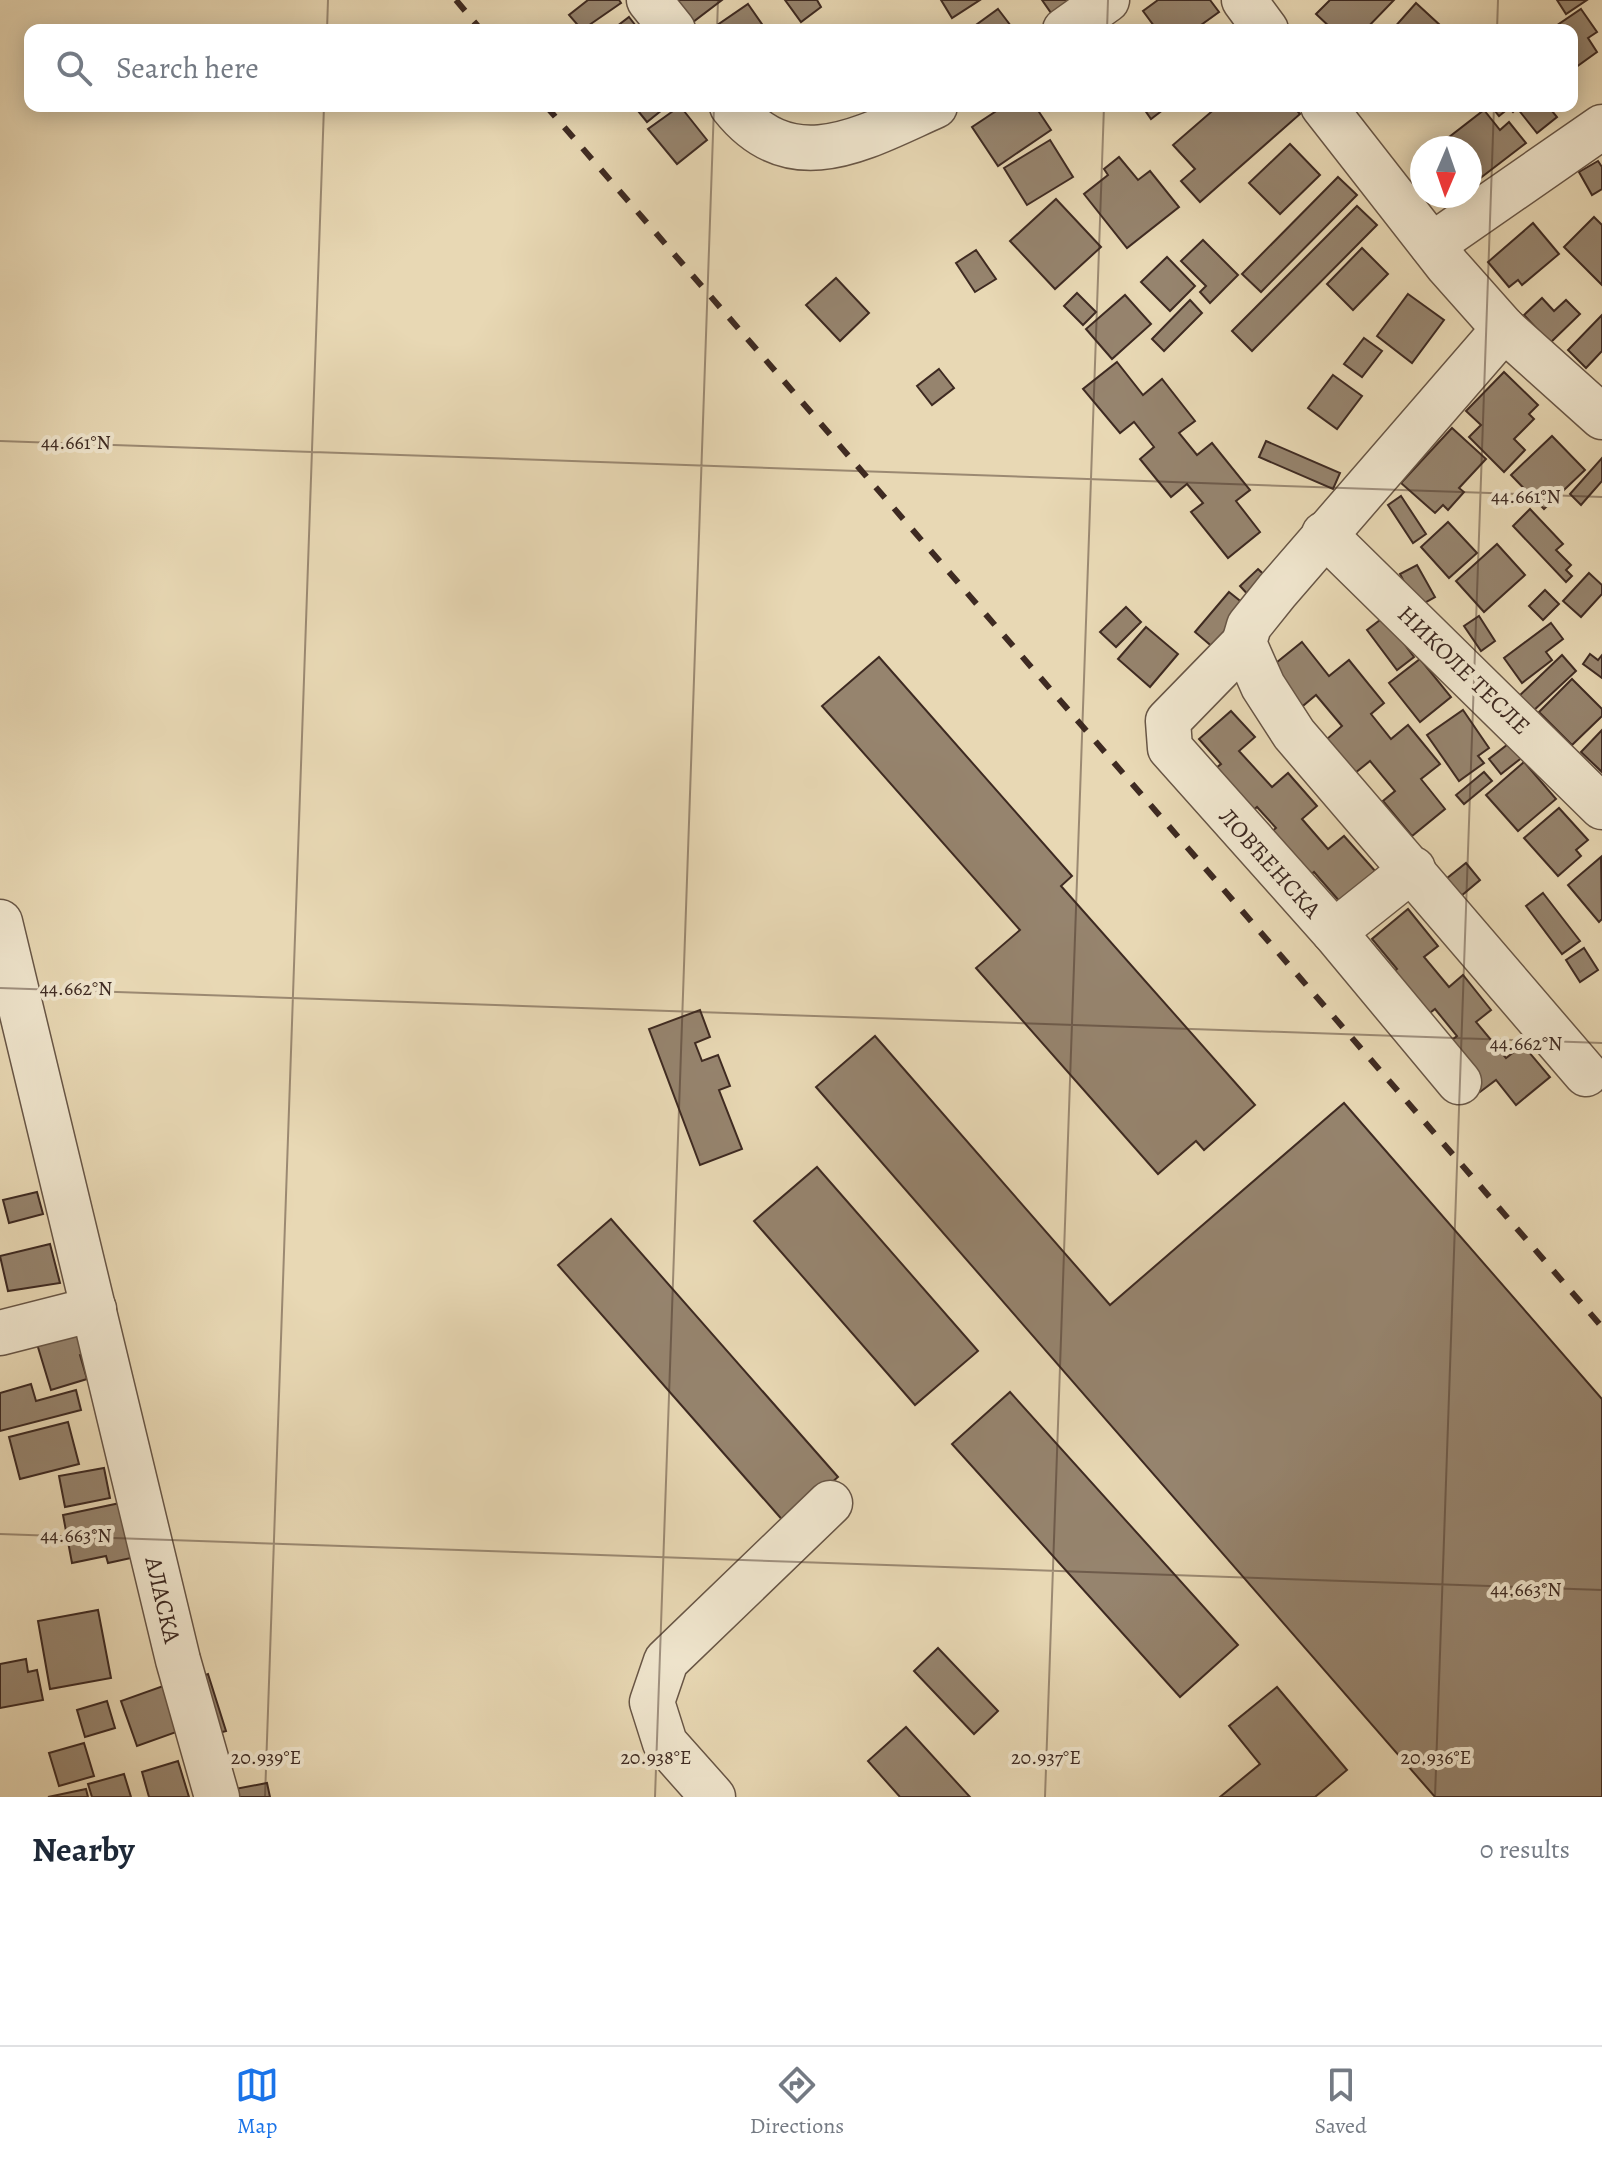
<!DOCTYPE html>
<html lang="en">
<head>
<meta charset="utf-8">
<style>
	:root { --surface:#fff; --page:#f2f2f3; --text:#1f2937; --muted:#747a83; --line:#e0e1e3; --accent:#1a73e8 }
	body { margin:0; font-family:Alegreya,serif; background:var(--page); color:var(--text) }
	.compass { position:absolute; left:1410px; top:136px; width:72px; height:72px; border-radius:50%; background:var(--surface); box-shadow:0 4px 20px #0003; rotate:182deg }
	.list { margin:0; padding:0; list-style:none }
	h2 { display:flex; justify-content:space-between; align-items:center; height:104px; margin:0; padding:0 32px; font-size:34px }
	h2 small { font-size:26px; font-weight:400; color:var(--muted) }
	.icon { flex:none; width:44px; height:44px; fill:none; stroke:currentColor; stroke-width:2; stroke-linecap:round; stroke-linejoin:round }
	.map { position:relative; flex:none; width:1602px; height:1797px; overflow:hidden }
	.search { position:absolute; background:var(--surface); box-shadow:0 4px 20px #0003; left:24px; right:24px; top:24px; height:88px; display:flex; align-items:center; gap:20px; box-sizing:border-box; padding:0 28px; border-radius:16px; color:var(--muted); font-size:30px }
	.sheet { height:248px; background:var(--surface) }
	nav { display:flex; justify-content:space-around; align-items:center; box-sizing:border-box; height:112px; border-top:2px solid var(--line); background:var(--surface); font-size:22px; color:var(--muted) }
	nav a { display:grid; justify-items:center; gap:4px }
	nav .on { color:var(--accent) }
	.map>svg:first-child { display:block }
	.building { fill:#96846e; stroke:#3e2a22; stroke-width:2 }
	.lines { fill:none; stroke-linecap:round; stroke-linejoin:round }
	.minor-casing { stroke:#685646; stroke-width:47 }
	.minor { stroke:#f0e6ce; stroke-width:44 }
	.rail { stroke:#3e2a22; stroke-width:6; stroke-dasharray:14 14; stroke-linecap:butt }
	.ticks { fill:none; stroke:#3e2a22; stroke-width:2; stroke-opacity:0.45 }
	.labels { text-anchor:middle; stroke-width:8; stroke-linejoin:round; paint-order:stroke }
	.street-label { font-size:24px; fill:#3e2a22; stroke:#f0e6ce }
	.ticks-label { font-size:20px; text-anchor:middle; fill:#3e2a22; stroke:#f0e6ce; stroke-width:8; stroke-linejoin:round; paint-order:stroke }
</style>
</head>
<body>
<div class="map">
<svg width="1602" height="1797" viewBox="0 0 1602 1797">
	<rect width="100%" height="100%" fill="#e8d8b4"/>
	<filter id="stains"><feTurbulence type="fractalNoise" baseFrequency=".0025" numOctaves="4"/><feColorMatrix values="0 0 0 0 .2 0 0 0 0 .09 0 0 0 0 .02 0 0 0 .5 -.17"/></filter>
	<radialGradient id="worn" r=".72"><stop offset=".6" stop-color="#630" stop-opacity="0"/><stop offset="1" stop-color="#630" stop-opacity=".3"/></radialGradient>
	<g class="building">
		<path d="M 588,0 L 619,0 L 621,3 L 582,30 L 569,15 Z"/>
		<path d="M 676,0 L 722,0 L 693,22 Z"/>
		<path d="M 785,0 L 817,0 L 821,7 L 801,22 Z"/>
		<path d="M 941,0 L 980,0 L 952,18 Z"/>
		<path d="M 1042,0 L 1091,0 L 1058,23 Z"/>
		<path d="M 1158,0 L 1210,0 L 1219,12 L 1194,30 L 1157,30 L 1143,11 Z"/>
		<path d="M 1330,0 L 1394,0 L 1365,30 L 1333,30 L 1316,14 Z"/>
		<path d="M 1557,0 L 1587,0 L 1566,14 Z"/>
		<path d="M 1416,3 L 1442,27 L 1392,30 Z"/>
		<path d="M 748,4 L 766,30 L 710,30 Z"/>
		<path d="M 998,9 L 1014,30 L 969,30 Z"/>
		<path d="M 1581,9 L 1597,32 L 1588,38 L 1597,52 L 1572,70 L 1572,30 L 1550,30 Z"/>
		<path d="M 629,17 L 639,30 L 612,30 Z"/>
		<path d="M 634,106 L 667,106 L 647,122 Z"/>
		<path d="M 680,106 L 707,140 L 677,164 L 648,129 Z"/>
		<path d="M 1004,106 L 1035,106 L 1051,130 L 998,166 L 972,127 Z"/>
		<path d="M 1142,106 L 1168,106 L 1151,119 Z"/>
		<path d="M 1218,106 L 1293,106 L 1300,114 L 1200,202 L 1181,181 L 1195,169 L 1173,145 Z"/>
		<path d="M 1491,106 L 1548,106 L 1557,117 L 1537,133 L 1517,108 L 1513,112 L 1509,108 L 1499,116 Z"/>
		<path d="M 1484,110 L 1500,130 L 1509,122 L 1526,143 L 1470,186 L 1470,148 L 1449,148 L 1444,141 Z"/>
		<path d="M 1050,140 L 1073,177 L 1027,205 L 1004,168 Z"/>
		<path d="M 1290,144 L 1320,175 L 1280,214 L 1249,183 Z"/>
		<path d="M 1119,157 L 1138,180 L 1150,171 L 1179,207 L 1127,248 L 1084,194 L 1108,175 L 1104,169 Z"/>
		<path d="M 1598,161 L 1602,167 L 1602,189 L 1592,195 L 1579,172 Z"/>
		<path d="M 1338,177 L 1357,195 L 1261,292 L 1242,274 Z"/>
		<path d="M 1056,199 L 1101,247 L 1055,289 L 1010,241 Z"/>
		<path d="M 1357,206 L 1377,225 L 1252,351 L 1232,331 Z"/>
		<path d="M 1594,217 L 1602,225 L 1602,285 L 1564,247 Z"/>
		<path d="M 1533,223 L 1559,254 L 1522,285 L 1518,280 L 1509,287 L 1488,262 Z"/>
		<path d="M 1203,240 L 1238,275 L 1210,303 L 1200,292 L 1206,286 L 1181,261 Z"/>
		<path d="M 1362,248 L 1388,274 L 1353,310 L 1327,284 Z"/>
		<path d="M 976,250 L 996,279 L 975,292 L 956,263 Z"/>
		<path d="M 1167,257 L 1195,286 L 1170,311 L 1141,282 Z"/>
		<path d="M 836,278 L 869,313 L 840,341 L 806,305 Z"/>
		<path d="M 1077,293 L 1096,312 L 1083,325 L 1064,306 Z"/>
		<path d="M 1408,294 L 1444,320 L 1412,363 L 1377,336 Z"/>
		<path d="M 1125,295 L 1151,324 L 1112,359 L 1086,329 Z"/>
		<path d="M 1542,298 L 1554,311 L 1566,300 L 1580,314 L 1550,343 L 1524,315 Z"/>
		<path d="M 1190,300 L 1202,313 L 1164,351 L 1152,339 Z"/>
		<path d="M 1602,315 L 1602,351 L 1586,368 L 1568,350 Z"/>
		<path d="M 1364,338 L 1382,351 L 1362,377 L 1344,364 Z"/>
		<path d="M 1117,362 L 1143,395 L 1162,379 L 1195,421 L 1179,433 L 1197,455 L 1212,443 L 1250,490 L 1236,501 L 1260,532 L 1228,558 L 1191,512 L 1203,503 L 1187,484 L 1171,497 L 1140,459 L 1154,447 L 1134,422 L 1120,433 L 1083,389 Z"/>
		<path d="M 939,369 L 954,388 L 932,405 L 917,386 Z"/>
		<path d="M 1504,372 L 1538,405 L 1529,414 L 1534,419 L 1514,439 L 1525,450 L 1504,472 L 1469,437 L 1481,425 L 1466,411 Z"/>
		<path d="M 1333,375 L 1362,396 L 1337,429 L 1308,408 Z"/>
		<path d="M 1452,428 L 1486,459 L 1459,488 L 1464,492 L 1448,510 L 1443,505 L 1435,513 L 1401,483 Z"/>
		<path d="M 1552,436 L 1585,470 L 1544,509 L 1511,475 Z"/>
		<path d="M 1266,441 L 1340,473 L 1333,489 L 1259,457 Z"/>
		<path d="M 1602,458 L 1602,481 L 1581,505 L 1570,494 Z"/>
		<path d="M 1401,496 L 1426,534 L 1413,543 L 1388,505 Z"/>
		<path d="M 1530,509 L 1563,544 L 1556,550 L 1571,565 L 1566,570 L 1572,576 L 1566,582 L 1513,526 Z"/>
		<path d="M 1448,522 L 1477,553 L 1449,578 L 1421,547 Z"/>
		<path d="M 1497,544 L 1525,575 L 1484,612 L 1456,581 Z"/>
		<path d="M 1417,565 L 1435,597 L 1417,607 L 1400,574 Z"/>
		<path d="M 1258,569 L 1271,581 L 1252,599 L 1240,586 Z"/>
		<path d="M 1589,573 L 1602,585 L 1602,594 L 1581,617 L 1563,601 Z"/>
		<path d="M 1545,590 L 1559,604 L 1543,620 L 1529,606 Z"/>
		<path d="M 1229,592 L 1249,608 L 1215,649 L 1195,632 Z"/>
		<path d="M 1126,607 L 1141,622 L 1116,647 L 1100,632 Z"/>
		<path d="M 1479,616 L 1495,641 L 1481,651 L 1464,626 Z"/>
		<path d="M 1384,617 L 1414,657 L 1397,670 L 1367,630 Z"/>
		<path d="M 1551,623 L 1563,639 L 1546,652 L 1552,660 L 1522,683 L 1504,658 Z"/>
		<path d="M 1146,627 L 1178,654 L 1150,687 L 1118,659 Z"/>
		<path d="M 1302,642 L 1329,676 L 1349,660 L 1384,703 L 1371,714 L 1391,739 L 1408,725 L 1440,764 L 1421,779 L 1445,809 L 1412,836 L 1383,801 L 1395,791 L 1370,761 L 1355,773 L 1327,739 L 1342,726 L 1316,695 L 1298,710 L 1266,671 Z"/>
		<path d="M 1590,654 L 1598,660 L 1602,655 L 1602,678 L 1583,664 Z"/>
		<path d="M 1562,655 L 1576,671 L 1532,712 L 1518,697 Z"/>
		<path d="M 879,657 L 1072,876 L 1061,886 L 1255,1105 L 1204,1150 L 1196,1141 L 1158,1174 L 976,968 L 1020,930 L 822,706 Z"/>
		<path d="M 1420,659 L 1451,697 L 1420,722 L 1389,683 Z"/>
		<path d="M 1572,679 L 1602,709 L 1602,716 L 1572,745 L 1539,712 Z"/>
		<path d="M 1463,710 L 1489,748 L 1478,756 L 1484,763 L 1459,781 L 1427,735 Z"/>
		<path d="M 1231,711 L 1255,737 L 1239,751 L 1272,787 L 1288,773 L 1317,806 L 1302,819 L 1328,849 L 1344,836 L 1376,872 L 1341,903 L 1314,872 L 1297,886 L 1259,842 L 1276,828 L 1257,807 L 1239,823 L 1202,779 L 1221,764 L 1199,739 Z"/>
		<path d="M 1602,730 L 1602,772 L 1581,752 Z"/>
		<path d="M 1512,741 L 1524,756 L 1501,774 L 1489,759 Z"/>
		<path d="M 1524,762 L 1556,799 L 1518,831 L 1486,795 Z"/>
		<path d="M 1484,772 L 1492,781 L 1464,804 L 1456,795 Z"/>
		<path d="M 1559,808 L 1588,840 L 1576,850 L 1581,856 L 1558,876 L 1524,838 Z"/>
		<path d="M 1601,857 L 1602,919 L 1599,922 L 1568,885 Z"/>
		<path d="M 1466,863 L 1480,880 L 1461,896 L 1446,879 Z"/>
		<path d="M 1543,893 L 1580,941 L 1562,954 L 1526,906 Z"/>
		<path d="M 1408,909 L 1438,946 L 1424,957 L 1449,987 L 1463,975 L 1491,1010 L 1476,1022 L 1506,1058 L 1523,1045 L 1550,1077 L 1516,1105 L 1496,1080 L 1480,1092 L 1443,1047 L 1457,1036 L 1435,1009 L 1417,1023 L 1383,981 L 1397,969 L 1372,939 Z"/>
		<path d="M 1584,948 L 1598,970 L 1580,982 L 1566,960 Z"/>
		<path d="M 700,1010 L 710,1037 L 695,1043 L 702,1061 L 718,1055 L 730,1086 L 719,1090 L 742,1149 L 700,1165 L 649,1029 Z"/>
		<path d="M 875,1036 L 1110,1305 L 1344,1103 L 1602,1399 L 1602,1797 L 1435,1797 L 816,1087 Z"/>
		<path d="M 817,1167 L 978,1351 L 915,1405 L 754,1221 Z"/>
		<path d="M 37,1192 L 43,1214 L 9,1223 L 3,1200 Z"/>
		<path d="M 611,1219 L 838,1477 L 785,1523 L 558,1265 Z"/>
		<path d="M 50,1244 L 60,1283 L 8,1291 L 0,1256 Z"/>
		<path d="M 81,1331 L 88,1352 L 80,1355 L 87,1379 L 51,1390 L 37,1344 Z"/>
		<path d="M 31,1384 L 36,1401 L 76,1390 L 81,1410 L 0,1431 L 0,1393 Z"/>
		<path d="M 1010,1392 L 1238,1645 L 1180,1697 L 952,1444 Z"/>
		<path d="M 68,1422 L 79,1464 L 20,1479 L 9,1437 Z"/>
		<path d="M 104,1468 L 110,1498 L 65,1507 L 59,1476 Z"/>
		<path d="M 120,1503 L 131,1558 L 108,1563 L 106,1556 L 72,1563 L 63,1515 Z"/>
		<path d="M 98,1610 L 111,1678 L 50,1689 L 38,1621 Z"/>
		<path d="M 938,1648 L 998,1711 L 974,1734 L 914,1671 Z"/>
		<path d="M 26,1659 L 28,1672 L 37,1670 L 43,1700 L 0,1708 L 0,1664 Z"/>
		<path d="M 208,1674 L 226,1731 L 211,1735 L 194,1679 Z"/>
		<path d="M 166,1685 L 182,1730 L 137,1746 L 121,1701 Z"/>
		<path d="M 1277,1687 L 1347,1770 L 1315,1797 L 1220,1797 L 1260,1764 L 1229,1726 Z"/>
		<path d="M 107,1701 L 115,1728 L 85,1737 L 77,1710 Z"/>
		<path d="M 906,1727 L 970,1797 L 900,1797 L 868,1761 Z"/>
		<path d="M 84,1743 L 94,1776 L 59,1786 L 49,1753 Z"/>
		<path d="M 178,1761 L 189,1797 L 149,1797 L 142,1772 Z"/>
		<path d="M 124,1774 L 131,1797 L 92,1797 L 88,1784 Z"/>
		<path d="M 267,1783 L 270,1797 L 237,1797 L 235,1789 Z"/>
		<path d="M 86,1789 L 88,1797 L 48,1797 Z"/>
	</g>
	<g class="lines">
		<defs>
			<g id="minor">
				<path d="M 649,0 L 673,30"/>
				<path d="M 1244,0 L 1266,30"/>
				<path d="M 1065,30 L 1107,0"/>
				<path d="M 732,106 C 792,182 865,137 935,106"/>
				<path d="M 1323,106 L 1448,266 L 1504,329 L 1602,417"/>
				<path d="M 1432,245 L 1602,127"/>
				<path d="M 1504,329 L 1277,591 L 1249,626 L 1244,643 L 1263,686 L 1294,734 L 1586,1074"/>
				<path d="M 1324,534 L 1602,807"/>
				<path d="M 1244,643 L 1168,721 L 1170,748 L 1334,932 L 1459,1082"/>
				<path d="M 0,922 L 178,1660 L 217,1797"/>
				<path d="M 1334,932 L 1413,869"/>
				<path d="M 0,1333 L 94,1309"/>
				<path d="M 713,1797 L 665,1743 L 652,1702 L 666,1661 L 830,1503"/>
			</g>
		</defs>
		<use href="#minor" class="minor-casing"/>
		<use href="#minor" class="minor"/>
		<g class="rail">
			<path d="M 456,0 L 481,30"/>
			<path d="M 546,106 L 1602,1327"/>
		</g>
	</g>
	<path class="ticks" d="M 327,30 L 328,0M 717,30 L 718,0M 1107,30 L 1108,0M 1497,30 L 1498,0M 0,441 L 1602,497M 0,988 L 1602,1043M 0,1534 L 1602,1590M 265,1797 L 324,106M 655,1797 L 714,106M 1045,1797 L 1104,106M 1435,1797 L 1494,106"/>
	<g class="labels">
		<g class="street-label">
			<text transform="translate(1464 670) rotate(44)" y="8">НИКОЛЕ ТЕСЛЕ</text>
			<text transform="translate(1270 863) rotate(48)" y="8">ЛОВЋЕНСКА</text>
			<text transform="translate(163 1600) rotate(77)" y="8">АЛАСКА</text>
		</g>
	</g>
	<g class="ticks-label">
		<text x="76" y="449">44.661°N</text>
		<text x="1526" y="503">44.661°N</text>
		<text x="76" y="995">44.662°N</text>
		<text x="1526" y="1050">44.662°N</text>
		<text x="76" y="1542">44.663°N</text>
		<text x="1526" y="1596">44.663°N</text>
		<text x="266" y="1764">20.939°E</text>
		<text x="656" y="1764">20.938°E</text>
		<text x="1046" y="1764">20.937°E</text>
		<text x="1436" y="1764">20.936°E</text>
	</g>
	<rect width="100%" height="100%" filter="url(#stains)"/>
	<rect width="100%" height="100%" fill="url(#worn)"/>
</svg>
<svg class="compass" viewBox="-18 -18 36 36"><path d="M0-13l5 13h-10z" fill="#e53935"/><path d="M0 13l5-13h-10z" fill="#747a83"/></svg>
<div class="search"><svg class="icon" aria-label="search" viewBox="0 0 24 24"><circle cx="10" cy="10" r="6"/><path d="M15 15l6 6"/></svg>Search here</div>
</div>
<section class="sheet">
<h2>Nearby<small>0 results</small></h2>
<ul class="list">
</ul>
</section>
<nav>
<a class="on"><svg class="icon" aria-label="map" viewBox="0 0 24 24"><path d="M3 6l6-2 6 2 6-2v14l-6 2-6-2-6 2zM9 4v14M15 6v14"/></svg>Map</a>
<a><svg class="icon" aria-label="directions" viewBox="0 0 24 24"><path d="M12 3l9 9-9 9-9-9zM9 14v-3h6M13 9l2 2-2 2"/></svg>Directions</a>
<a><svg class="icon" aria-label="saved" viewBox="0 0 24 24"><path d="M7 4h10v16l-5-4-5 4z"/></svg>Saved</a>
</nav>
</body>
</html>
